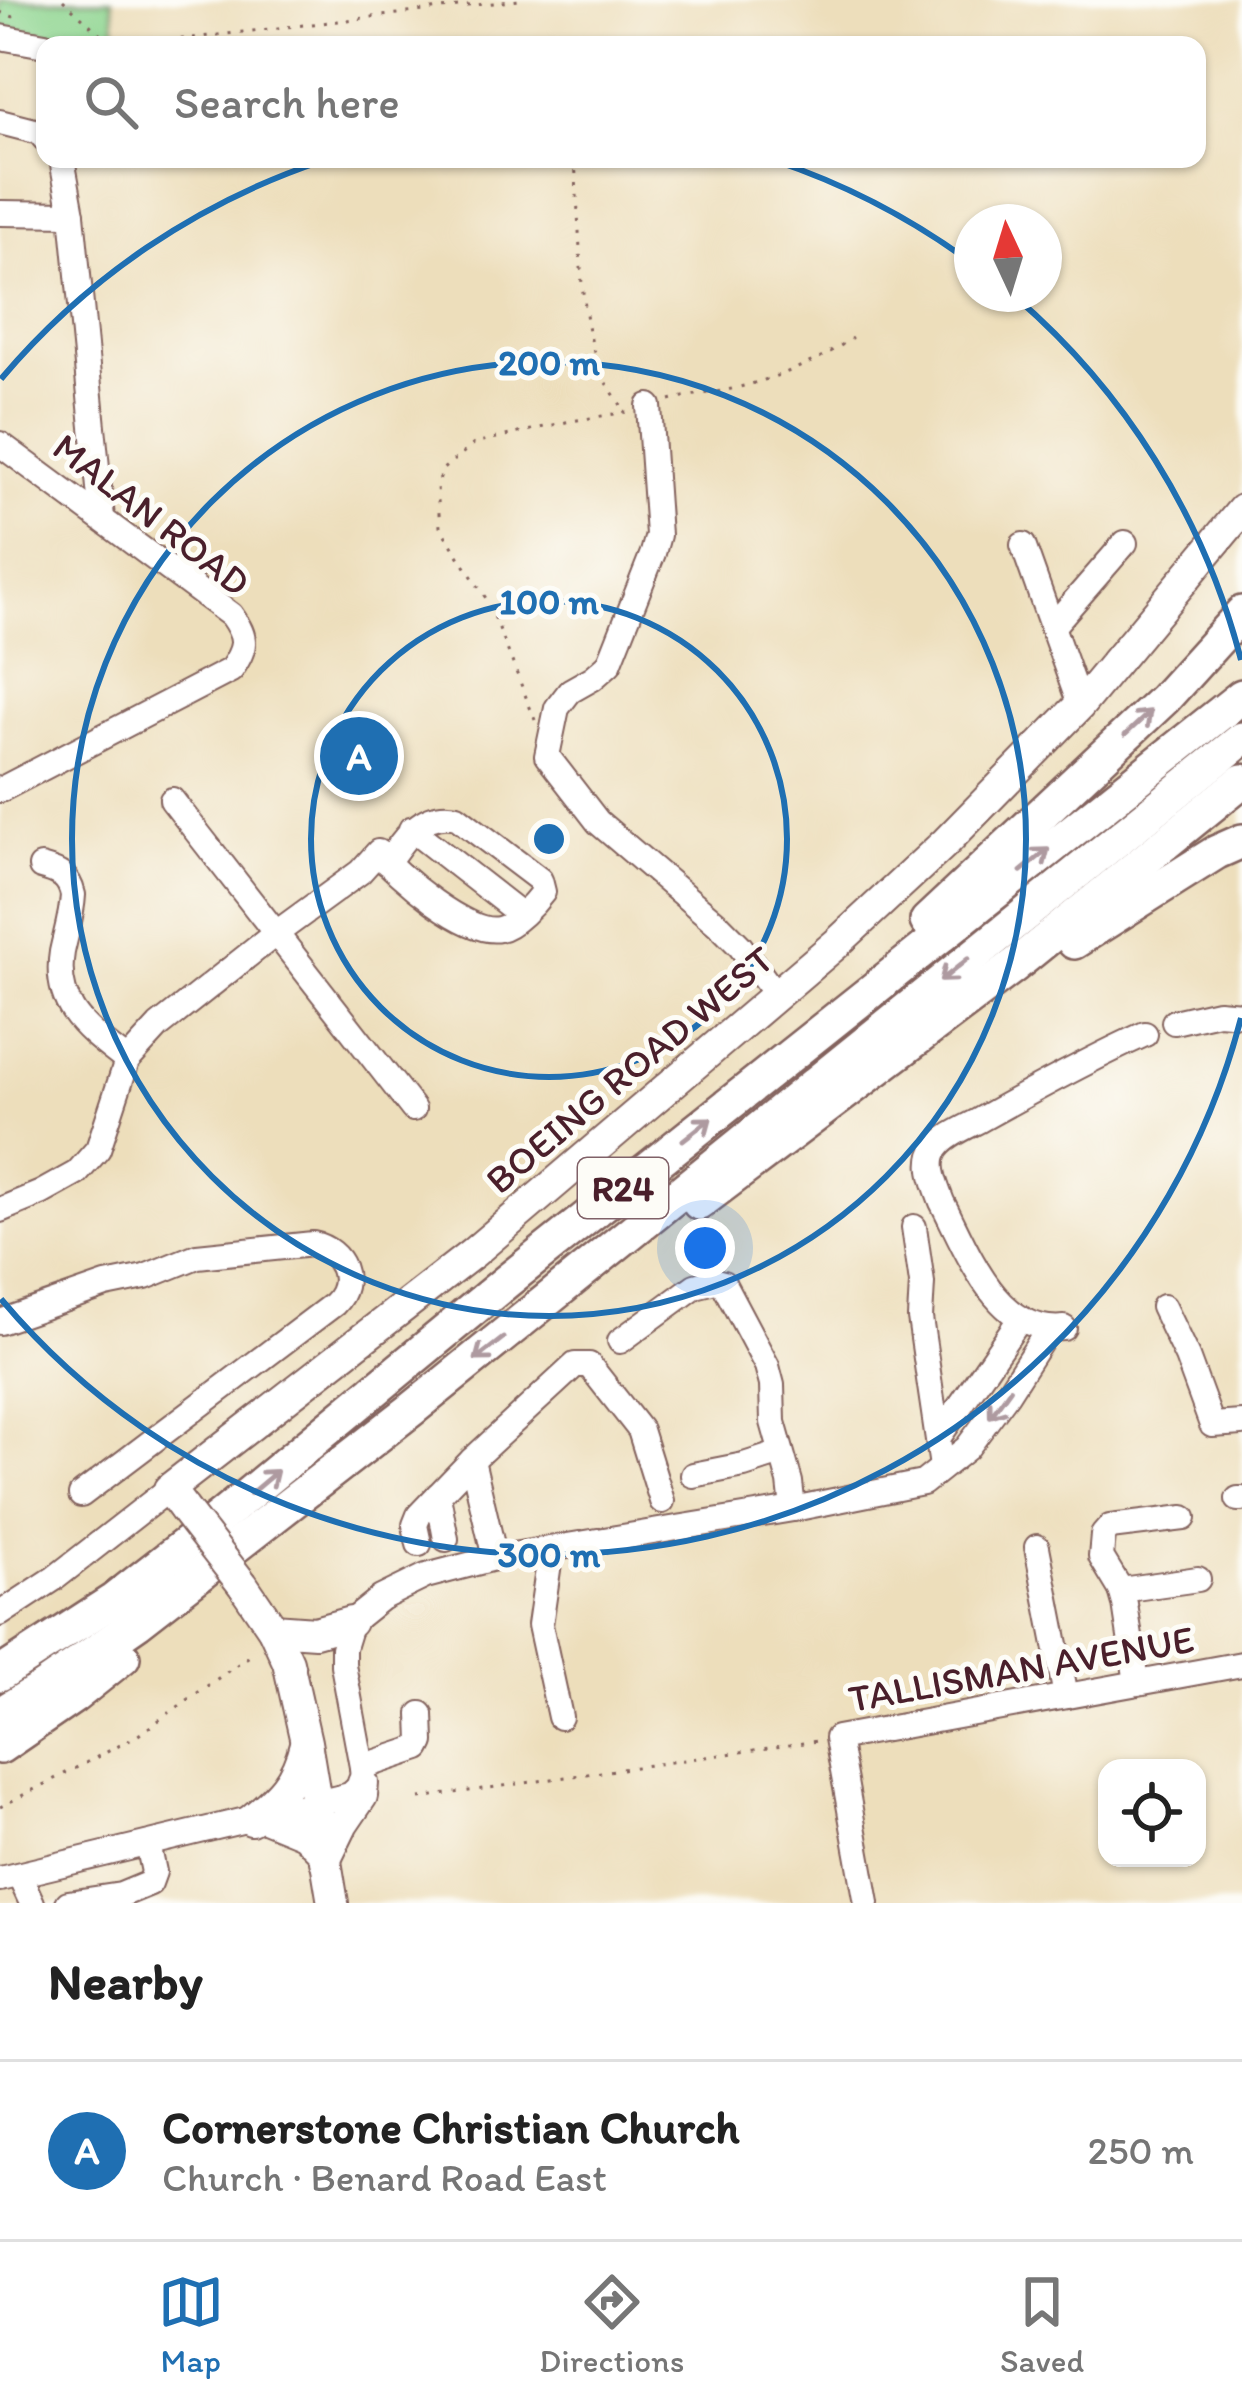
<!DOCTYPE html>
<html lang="en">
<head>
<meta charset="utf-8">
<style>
	:root { --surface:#fff; --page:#f2f2f2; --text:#222; --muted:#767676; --line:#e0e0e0; --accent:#1f6fb2 }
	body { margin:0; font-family:Itim,sans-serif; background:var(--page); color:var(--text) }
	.controls { position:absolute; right:36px; bottom:36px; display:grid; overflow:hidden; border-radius:24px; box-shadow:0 3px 9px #0004 }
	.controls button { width:108px; height:108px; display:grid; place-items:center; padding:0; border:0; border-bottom:3px solid var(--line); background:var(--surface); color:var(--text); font:60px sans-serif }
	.compass { position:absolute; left:954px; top:204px; width:108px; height:108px; border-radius:50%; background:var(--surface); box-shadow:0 3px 9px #0004; rotate:356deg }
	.you { position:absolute; left:705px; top:1248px; width:42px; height:42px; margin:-30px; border:9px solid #fff; border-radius:50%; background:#1a73e8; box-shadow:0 0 0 18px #1a73e833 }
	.badge { display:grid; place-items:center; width:78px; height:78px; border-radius:50%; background:var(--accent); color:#fff; font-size:39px; font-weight:700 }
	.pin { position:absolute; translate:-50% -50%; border:6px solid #fff; box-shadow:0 3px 12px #0006 }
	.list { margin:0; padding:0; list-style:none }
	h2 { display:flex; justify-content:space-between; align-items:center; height:156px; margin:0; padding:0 48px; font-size:51px }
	h2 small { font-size:39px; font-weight:400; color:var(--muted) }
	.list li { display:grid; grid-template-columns:78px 1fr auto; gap:36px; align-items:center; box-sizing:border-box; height:180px; padding:0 48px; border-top:3px solid var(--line) }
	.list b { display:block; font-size:45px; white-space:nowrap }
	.list p { margin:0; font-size:39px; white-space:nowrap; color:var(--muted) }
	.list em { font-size:39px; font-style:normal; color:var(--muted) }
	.icon { flex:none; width:66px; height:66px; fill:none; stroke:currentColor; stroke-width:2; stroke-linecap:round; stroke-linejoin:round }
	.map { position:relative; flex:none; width:1242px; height:1903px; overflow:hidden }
	.search { position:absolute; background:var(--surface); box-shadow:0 3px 9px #0004; left:36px; right:36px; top:36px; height:132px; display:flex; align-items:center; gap:30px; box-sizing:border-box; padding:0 42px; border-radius:24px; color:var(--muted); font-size:45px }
	.sheet { height:336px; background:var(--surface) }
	nav { display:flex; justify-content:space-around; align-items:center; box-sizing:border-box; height:168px; border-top:3px solid var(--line); background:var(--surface); font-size:33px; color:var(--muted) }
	nav a { display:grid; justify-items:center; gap:6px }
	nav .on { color:var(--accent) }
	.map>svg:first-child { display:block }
	.green { fill:#8ed590; stroke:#6c7a5e; stroke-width:3 }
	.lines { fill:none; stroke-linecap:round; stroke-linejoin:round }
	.minor-casing { stroke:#83625d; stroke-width:28 }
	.major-casing { stroke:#83625d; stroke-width:34 }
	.highway-casing { stroke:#83625d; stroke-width:38 }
	.path { stroke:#83625d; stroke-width:3; stroke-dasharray:3 9; stroke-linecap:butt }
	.minor { stroke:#fff; stroke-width:24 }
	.major { stroke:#fff; stroke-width:30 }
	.highway { stroke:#fff; stroke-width:33 }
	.major-bridge-casing { stroke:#83625d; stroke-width:34; stroke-linecap:butt }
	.major-bridge { stroke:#fff; stroke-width:30 }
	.oneway { stroke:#ae9aa0 }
	.ring { fill:none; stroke:#1f6fb2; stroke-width:6 }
	.labels { text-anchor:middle; stroke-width:10; stroke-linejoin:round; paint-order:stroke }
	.shield { fill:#fdfcf7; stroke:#806168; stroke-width:3 }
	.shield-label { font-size:36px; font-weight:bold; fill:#4a1f2b }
	.street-label { font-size:39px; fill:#4a1f2b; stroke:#fdfcf7 }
	.centre { fill:#1f6fb2; stroke:#fdfcf7; stroke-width:6 }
	.ring-label { font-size:36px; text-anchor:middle; font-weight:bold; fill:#1f6fb2; stroke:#fdfcf7; stroke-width:10; stroke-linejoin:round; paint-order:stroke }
</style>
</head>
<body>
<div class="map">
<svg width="1242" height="1903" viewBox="0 0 1242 1903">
	<rect width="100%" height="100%" fill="#fdfcf7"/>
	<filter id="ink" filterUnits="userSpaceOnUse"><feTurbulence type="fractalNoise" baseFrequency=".00833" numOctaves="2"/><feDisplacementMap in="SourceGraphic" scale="24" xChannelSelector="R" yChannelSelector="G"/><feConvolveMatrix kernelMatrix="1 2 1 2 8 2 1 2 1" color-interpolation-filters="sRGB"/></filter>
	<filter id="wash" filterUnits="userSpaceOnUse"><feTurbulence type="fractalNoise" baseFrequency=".004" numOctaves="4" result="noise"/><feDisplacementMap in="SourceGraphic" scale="48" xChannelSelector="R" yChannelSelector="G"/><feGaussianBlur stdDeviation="2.7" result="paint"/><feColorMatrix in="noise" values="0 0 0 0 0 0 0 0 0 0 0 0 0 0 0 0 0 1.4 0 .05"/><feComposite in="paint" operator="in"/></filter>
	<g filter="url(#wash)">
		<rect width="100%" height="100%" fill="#eddebb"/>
		<path class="green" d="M 0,0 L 112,0 L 117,45 L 0,27 Z"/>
	</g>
	<g filter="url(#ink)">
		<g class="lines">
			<defs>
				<g id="minor">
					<path d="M 0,37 L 45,45"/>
					<path d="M 0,122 L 39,132 L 45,139"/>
					<path d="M 62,159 L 72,214 L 102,518"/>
					<path d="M 0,213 L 72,214"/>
					<path d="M 649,406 L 658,535 L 653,553 L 609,664 L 593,678 L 570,691 L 557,708 L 547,756 L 598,822 L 720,926 L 740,946 L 776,995"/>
					<path d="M 0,444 L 231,615 C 248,639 246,647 231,670 L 0,790"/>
					<path d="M 1023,545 L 1080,705"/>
					<path d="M 1052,627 L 1125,543"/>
					<path d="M 172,800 L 413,1109"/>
					<path d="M 411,829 L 520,914"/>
					<path d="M 41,867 C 59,872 69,876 73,895 C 72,915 66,933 62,952 C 53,1008 88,1030 127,1061"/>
					<path d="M 1174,1022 L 1218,1012 L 1242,1014"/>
					<path d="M 0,1210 L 41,1193 L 77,1173 L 98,1149 L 127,1061 L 159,1026 L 275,934 L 360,872 L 378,852 C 396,875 468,936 499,929 C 514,926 534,904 543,892 L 540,880 L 457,817 C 423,809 403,839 387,863"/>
					<path d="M 914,1227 L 922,1283 L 920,1318 L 942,1467"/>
					<path d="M 1163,1307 L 1187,1357 L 1212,1425 L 1242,1423"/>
					<path d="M 0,1322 L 106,1285 L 145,1277 L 197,1256 L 313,1244 C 342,1250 356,1282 334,1304 L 81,1495"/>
					<path d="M 1064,1328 C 997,1335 967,1250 942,1202 C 936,1186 925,1163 937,1148 C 947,1134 970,1126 985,1117 C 1037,1088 1090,1059 1145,1034"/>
					<path d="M 620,1341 L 695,1286 L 715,1281 L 723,1283 L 767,1366 L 772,1385 L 773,1422 L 790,1482 L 793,1509"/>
					<path d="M 938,1438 L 1020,1319"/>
					<path d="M 472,1460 L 575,1365 L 589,1365 L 640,1430 L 662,1501"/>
					<path d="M 693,1475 L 744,1465 L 781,1453"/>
					<path d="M 438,1495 L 446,1539"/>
					<path d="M 1238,1499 L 1242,1499"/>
					<path d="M 419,1544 L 415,1525 L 419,1515 L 472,1460 L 495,1558"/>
					<path d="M 1037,1547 L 1066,1696"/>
					<path d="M 551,1549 L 540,1625 L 560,1717"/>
					<path d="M 1121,1590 L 1198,1579"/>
					<path d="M 0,1614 L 55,1578 L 169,1489"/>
					<path d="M 1137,1683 L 1125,1604 L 1121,1590 L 1101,1557 L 1103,1535 L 1110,1527 L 1184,1518"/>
					<path d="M 362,1767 L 419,1748 L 422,1742 L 421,1714"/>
					<path d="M 19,1875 L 32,1903"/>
					<path d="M 0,1879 L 350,1795 L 363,1783 L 362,1767 L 343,1665 L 343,1648 L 351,1622 L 381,1598 L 426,1576 L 495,1558 L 793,1509 L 923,1483 L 967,1448 L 1007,1394 L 1048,1330"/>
					<path d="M 68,1903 L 121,1895 L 150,1883 L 154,1872 L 148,1844"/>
					<path d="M 867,1903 L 837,1738 L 1242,1664"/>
				</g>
				<g id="major">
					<path d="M 184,1509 L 169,1489 L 473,1253 L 836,944 L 946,842 L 1080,705 L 1242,510"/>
					<path d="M 243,1585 L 273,1629 L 288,1662 L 306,1742 L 333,1903"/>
					<path d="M 273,1629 L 315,1632 L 351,1622"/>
					<path d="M 265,1817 L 304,1833 L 324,1853"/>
					<path d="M 251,1820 C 280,1796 296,1781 305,1744"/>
					<path d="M 325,1861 L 343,1824 L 362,1796 L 363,1783"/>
				</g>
				<g id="highway">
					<path d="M 927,921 L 1164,699 L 1242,613"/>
					<path d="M 1074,942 L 1217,852 L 1242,841"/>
					<path d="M 699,1203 L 1015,965 L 1242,781"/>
					<path d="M 0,1674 L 114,1600 L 223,1515 L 507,1281 L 1242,696"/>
					<path d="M 0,1714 L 44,1687 L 138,1622 L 411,1410 L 1242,739"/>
					<path d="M 0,1747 L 73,1697 L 123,1657"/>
				</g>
			</defs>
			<use href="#minor" class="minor-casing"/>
			<use href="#major" class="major-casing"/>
			<use href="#highway" class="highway-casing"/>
			<g class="path">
				<path d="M 63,0 L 110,43"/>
				<path d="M 0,12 L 19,19"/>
				<path d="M 62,33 L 111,43 L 166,41 L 519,0"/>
				<path d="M 575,159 L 582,285 L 587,321 L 598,371 L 625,411"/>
				<path d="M 670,400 C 689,395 708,394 727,390 C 771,380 816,364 852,338"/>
				<path d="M 535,720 L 489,603 L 440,527 L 437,487 L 443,469 L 475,443 L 566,422 L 632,411"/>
				<path d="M 420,1798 L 817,1741"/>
				<path d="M 0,1807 L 134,1738 L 255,1652"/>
			</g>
			<use href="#minor" class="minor"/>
			<use href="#major" class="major"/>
			<use href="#highway" class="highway"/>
			<defs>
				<path id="major-bridge" d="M 184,1509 L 243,1585"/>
			</defs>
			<use href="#major-bridge" class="major-bridge-casing"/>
			<use href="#major-bridge" class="major-bridge"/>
		</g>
		<defs><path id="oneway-shaft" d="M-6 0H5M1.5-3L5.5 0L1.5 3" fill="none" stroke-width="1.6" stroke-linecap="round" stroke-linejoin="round" transform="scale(3)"/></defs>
		<g class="oneway">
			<use href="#oneway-shaft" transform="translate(1138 723) rotate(-43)"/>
			<use href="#oneway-shaft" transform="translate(1035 860) rotate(-39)"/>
			<use href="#oneway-shaft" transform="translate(954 970) rotate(141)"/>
			<use href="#oneway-shaft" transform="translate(697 1129) rotate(-38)"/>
			<use href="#oneway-shaft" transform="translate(489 1349) rotate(142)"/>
			<use href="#oneway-shaft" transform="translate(1000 1403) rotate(126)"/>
			<use href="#oneway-shaft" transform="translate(264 1482) rotate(-40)"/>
		</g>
	</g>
	<g class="ring">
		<circle cx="549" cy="839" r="238"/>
		<circle cx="549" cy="839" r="477"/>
		<path d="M1241 1018A715 715 0 0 1 1 1299M1 379A715 715 0 0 1 322 161M776 161A715 715 0 0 1 969 261M1013 295A715 715 0 0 1 1241 660"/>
	</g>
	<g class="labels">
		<rect class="shield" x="578" y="1158" width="90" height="60" rx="9"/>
		<g class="shield-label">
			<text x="623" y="1201">R24</text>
		</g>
		<g class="street-label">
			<text transform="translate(152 514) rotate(38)" y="14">MALAN ROAD</text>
			<text transform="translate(629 1069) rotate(-40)" y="14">BOEING ROAD WEST</text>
			<text transform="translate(1021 1668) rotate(-10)" y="14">TALLISMAN AVENUE</text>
		</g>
	</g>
	<circle cx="549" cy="839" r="18" class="centre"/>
	<g class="ring-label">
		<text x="549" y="375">200 m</text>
		<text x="549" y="614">100 m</text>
		<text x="549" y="1567">300 m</text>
	</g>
</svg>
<div class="controls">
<button><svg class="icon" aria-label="locate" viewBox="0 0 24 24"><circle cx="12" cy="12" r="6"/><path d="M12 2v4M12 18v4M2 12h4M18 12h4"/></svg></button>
</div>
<svg class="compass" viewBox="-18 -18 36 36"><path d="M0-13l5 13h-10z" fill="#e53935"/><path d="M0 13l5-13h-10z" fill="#767676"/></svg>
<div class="you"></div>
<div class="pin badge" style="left:359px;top:756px">A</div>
<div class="search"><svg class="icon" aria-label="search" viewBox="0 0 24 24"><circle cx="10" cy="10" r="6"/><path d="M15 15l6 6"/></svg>Search here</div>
</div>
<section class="sheet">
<h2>Nearby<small></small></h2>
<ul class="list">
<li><span class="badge">A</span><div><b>Cornerstone Christian Church</b><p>Church · Benard Road East</p></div><em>250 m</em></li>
</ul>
</section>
<nav>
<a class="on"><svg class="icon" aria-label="map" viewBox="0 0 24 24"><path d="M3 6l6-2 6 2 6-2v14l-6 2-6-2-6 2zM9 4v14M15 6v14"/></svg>Map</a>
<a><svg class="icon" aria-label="directions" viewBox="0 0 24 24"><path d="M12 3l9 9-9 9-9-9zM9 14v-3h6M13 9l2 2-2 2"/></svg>Directions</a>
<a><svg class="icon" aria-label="saved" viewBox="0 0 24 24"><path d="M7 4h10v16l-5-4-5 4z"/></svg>Saved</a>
</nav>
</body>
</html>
